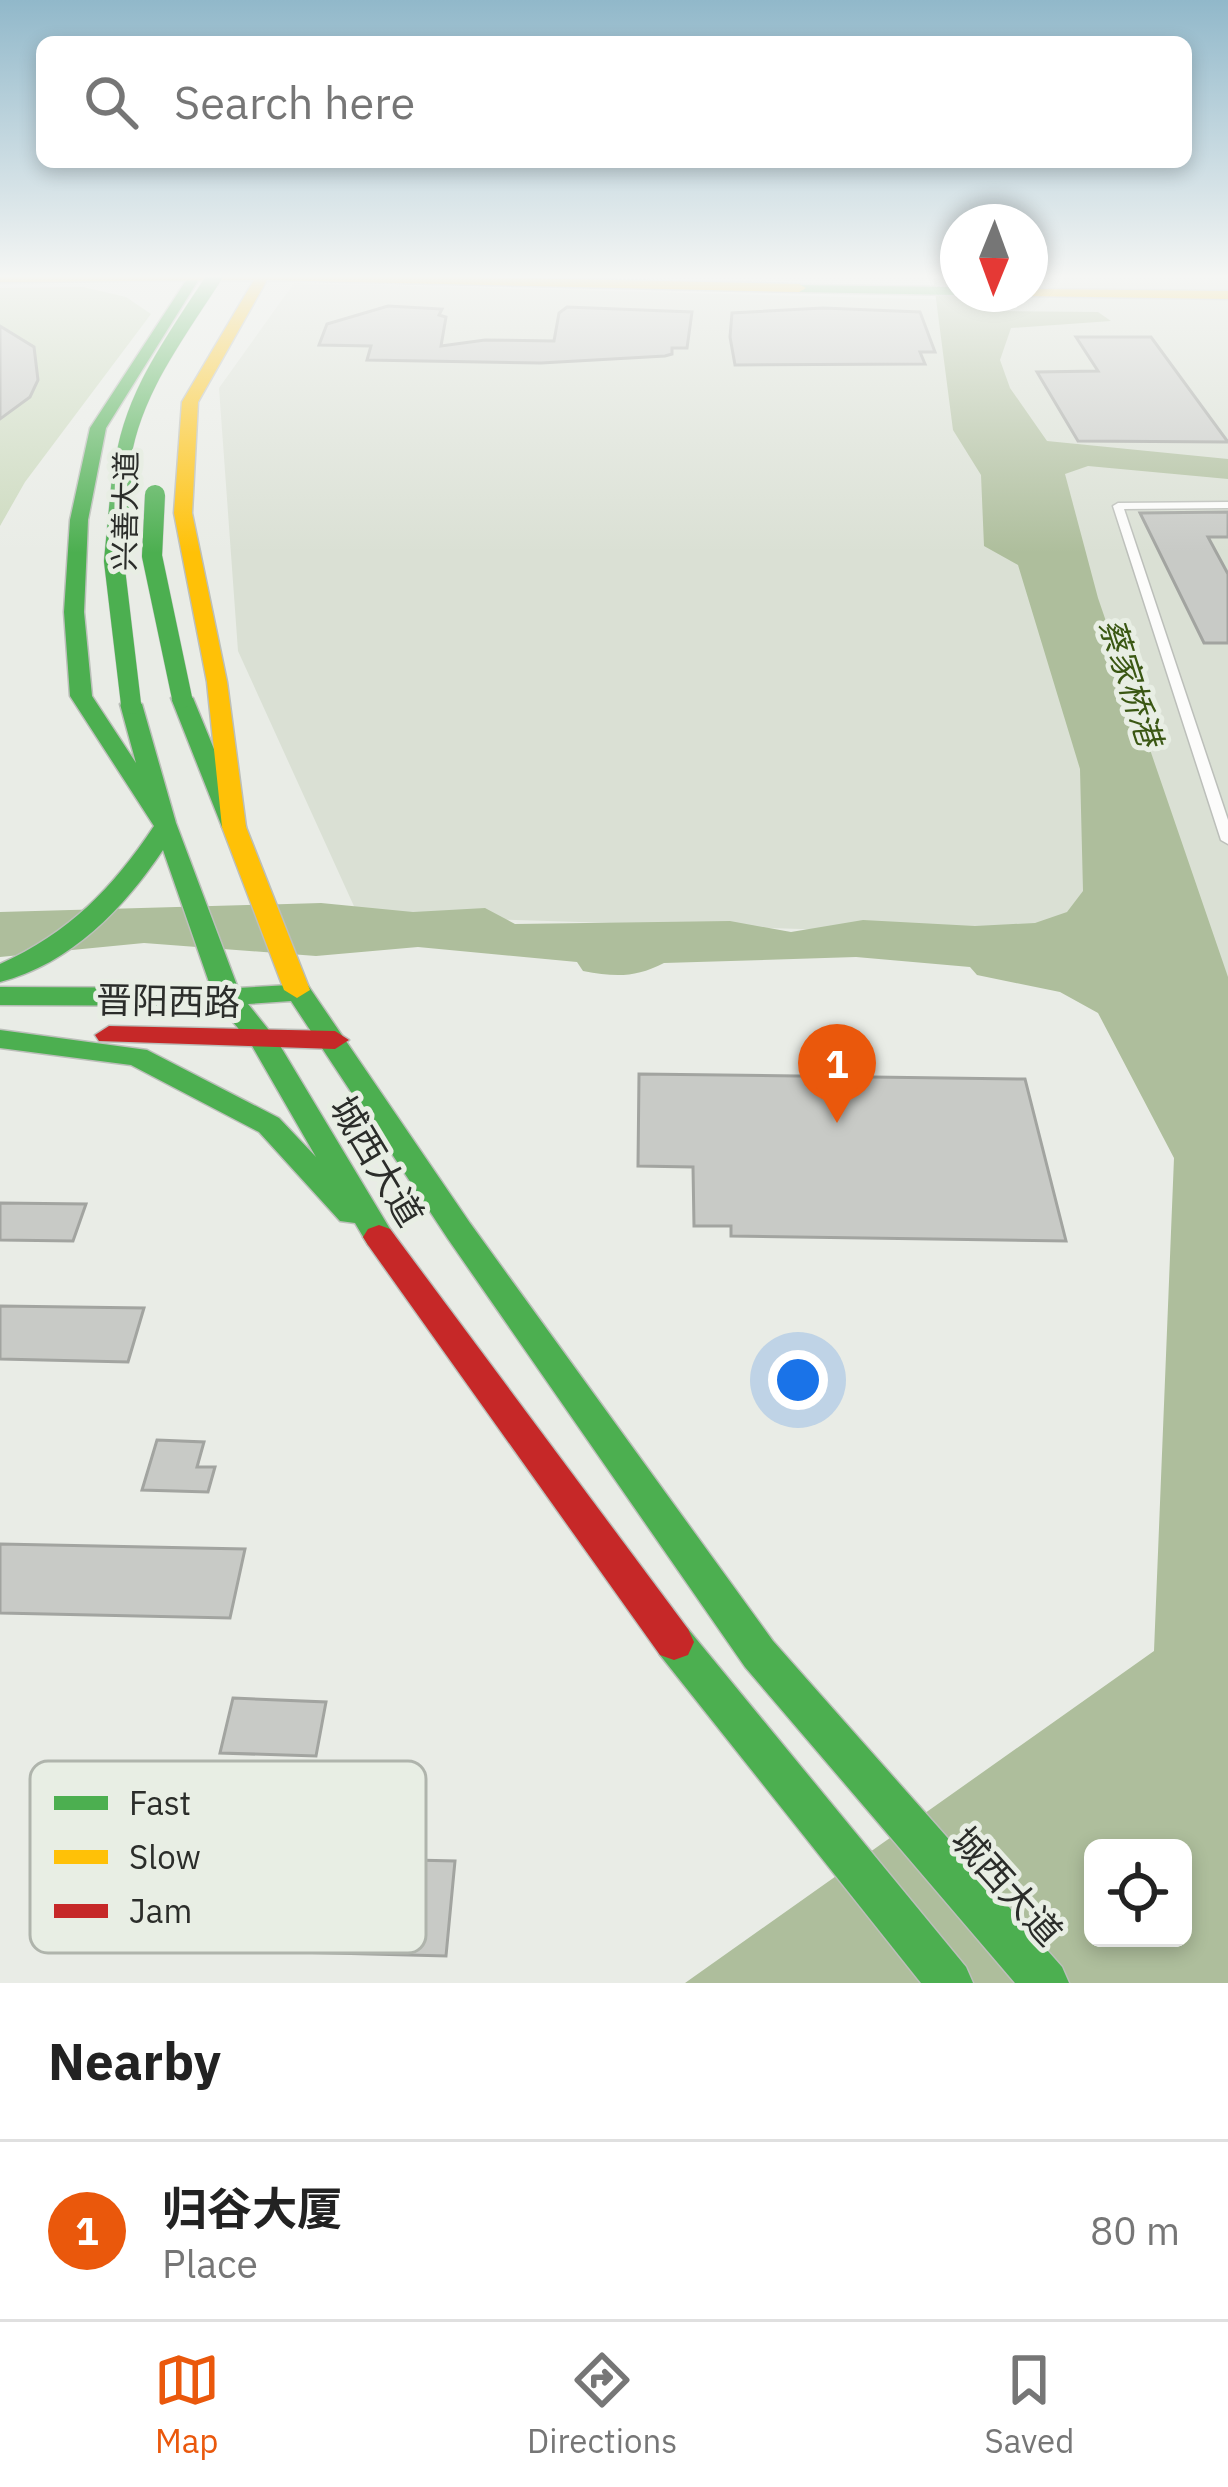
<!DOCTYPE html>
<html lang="en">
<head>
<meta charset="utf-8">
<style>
	:root { --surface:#fff; --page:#f6f6f6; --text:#222; --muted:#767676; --line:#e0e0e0; --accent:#ea580c }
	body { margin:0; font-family:"IBM Plex Sans","Noto Sans SC",sans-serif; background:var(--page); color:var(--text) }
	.controls { position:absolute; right:36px; bottom:36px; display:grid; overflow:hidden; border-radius:18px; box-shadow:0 6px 18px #0003 }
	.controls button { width:108px; height:108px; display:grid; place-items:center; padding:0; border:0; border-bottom:3px solid var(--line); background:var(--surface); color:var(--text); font:60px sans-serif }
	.compass { position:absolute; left:940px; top:204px; width:108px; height:108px; border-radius:50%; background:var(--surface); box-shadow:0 6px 18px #0003; rotate:181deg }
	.you { position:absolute; left:798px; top:1380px; width:42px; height:42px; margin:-30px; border:9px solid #fff; border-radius:50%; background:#1a73e8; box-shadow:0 0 0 18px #1a73e833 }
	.badge { display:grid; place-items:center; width:78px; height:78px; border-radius:50%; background:var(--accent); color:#fff; font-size:39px; font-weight:700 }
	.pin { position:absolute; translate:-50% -99px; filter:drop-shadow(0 3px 6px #0008) }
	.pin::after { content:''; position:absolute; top:63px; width:42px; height:36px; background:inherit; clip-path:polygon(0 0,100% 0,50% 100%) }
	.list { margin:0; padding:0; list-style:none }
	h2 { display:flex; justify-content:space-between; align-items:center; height:156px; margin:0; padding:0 48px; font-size:51px }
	h2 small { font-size:39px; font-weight:400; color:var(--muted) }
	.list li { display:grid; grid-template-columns:78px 1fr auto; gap:36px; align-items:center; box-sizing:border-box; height:180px; padding:0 48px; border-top:3px solid var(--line) }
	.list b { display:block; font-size:45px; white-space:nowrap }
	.list p { margin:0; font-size:39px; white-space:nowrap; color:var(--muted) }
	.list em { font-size:39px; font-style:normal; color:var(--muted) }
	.icon { flex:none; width:66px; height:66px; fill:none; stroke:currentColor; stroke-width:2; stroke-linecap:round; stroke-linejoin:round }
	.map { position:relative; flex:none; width:1228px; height:1983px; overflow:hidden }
	.search { position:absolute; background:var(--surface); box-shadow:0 6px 18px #0003; left:36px; right:36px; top:36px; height:132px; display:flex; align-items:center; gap:30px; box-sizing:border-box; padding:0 42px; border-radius:18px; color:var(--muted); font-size:45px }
	.sheet { height:336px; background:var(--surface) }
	nav { display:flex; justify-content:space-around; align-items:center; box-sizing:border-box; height:168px; border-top:3px solid var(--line); background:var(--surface); font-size:33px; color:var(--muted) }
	nav a { display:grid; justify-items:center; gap:6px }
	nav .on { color:var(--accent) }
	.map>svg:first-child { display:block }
	.built { fill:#dae0d4 }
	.green { fill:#ccdabe }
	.water { fill:#aebe9c; fill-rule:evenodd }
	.building { fill:#c8cac6; stroke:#a2a4a0; stroke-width:3 }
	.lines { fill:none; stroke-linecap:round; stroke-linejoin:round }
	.lane-casing { stroke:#bcbfba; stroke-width:3 }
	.fast-casing { stroke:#bcbfba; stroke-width:3 }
	.slow-casing { stroke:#bcbfba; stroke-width:3 }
	.jam-casing { stroke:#bcbfba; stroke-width:3 }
	.lane { fill:#fcfcfb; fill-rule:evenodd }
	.fast { fill:#4caf50; fill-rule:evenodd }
	.slow { fill:#ffc107; fill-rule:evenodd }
	.jam { fill:#c62828; fill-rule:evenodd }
	.fast-bridge-far1-casing { stroke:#c9cac8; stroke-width:16; stroke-linecap:butt }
	.fast-bridge-casing { stroke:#c9cac8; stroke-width:21; stroke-linecap:butt }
	.fast-bridge-far1 { stroke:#4caf50; stroke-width:15 }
	.fast-bridge { stroke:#4caf50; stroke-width:20 }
	.labels { text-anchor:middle; stroke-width:10; stroke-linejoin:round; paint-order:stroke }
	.far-street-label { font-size:30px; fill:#2b2d2a; stroke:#e8eee4 }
	.far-water-label { font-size:33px; font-style:italic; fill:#3a5713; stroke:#e8eee4 }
	.street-label { font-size:36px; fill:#2b2d2a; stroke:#e8eee4 }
	.key { fill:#e8eee4; stroke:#afb4ac; stroke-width:3 }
	.key-label { font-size:33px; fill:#2b2d2a }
</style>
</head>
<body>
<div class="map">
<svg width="1228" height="1983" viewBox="0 0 1228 1983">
	<rect width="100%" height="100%" fill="#e9ece6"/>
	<path class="built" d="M 1030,276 L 1228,276 L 1228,987 L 1211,942 L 358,915 L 238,651 L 219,388 L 294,283 L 1000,301 L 998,294 L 1030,294 Z"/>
	<path class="green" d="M 83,287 L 126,297 L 151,314 L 25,482 L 0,526 L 0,288 Z"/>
	<path class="water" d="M 933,276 L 958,276 L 958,294 L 997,294 L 1001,311 L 1098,312 L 1111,321 L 1011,328 L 1000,360 L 1010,388 L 1047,441 L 1228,459 L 1228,479 L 1088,466 L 1065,474 L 1098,598 L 1228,977 L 1228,1983 L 685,1983 L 1154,1651 L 1174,1158 L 1098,1013 L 1060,992 L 977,975 L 970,967 L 856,957 L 664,963 C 635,978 615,977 583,971 L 577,962 L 418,947 L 316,956 L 144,943 L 0,957 L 0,912 L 321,903 L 413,912 L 485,908 L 515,924 L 730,921 L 791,932 L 863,920 L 975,926 L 1035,923 L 1067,912 L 1083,891 L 1080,769 L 1018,565 L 984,546 L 981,475 L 953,430 ZM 1093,1848 L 1183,1848 L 1183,1938 L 1093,1938 Z"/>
	<g class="building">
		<path d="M 388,306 L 442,309 L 439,315 L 446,317 L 441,346 L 485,340 L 554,341 L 559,313 L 567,307 L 692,312 L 687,348 L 672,348 L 672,354 L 665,356 L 541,363 L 367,360 L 371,346 L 319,345 L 327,324 Z"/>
		<path d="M 823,308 L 920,312 L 935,352 L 920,352 L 925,364 L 735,365 L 730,337 L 732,313 Z"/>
		<path d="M 0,326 L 34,347 L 38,380 L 30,397 L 0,419 Z"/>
		<path d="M 1076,337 L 1151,337 L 1228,442 L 1078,441 L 1037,372 L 1098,371 Z"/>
		<path d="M 1228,512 L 1228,537 L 1208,537 L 1228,574 L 1228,643 L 1204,643 L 1140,513 Z"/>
		<path d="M 639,1074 L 1025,1079 L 1066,1241 L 731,1236 L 731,1226 L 694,1226 L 693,1167 L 638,1166 Z"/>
		<path d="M 0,1203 L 86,1204 L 73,1241 L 0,1240 Z"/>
		<path d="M 0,1306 L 144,1308 L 128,1362 L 0,1359 Z"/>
		<path d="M 157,1440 L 204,1442 L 197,1467 L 215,1467 L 208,1492 L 142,1490 Z"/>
		<path d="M 0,1544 L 245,1549 L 230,1618 L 0,1613 Z"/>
		<path d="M 233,1698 L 326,1702 L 316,1756 L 220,1753 Z"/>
		<path d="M 116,1853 L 455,1861 L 446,1956 L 93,1947 Z"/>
	</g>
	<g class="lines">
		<defs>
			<path id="lane" d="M 1228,502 L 1228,508 L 1124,509 L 1228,820 L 1228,844 L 1221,840 L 1113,506 L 1118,503 Z"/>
			<g id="fast">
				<path d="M 189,276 L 201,276 L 106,428 L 88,520 L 84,612 L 92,696 L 136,763 L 120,704 L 131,698 L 142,704 L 176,823 L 238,988 L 307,984 L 470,1223 L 773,1641 L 1062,1967 L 1069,1983 L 1015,1983 L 745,1667 L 448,1239 L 291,1001 L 248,1004 L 276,1039 L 390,1229 L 395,1237 L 390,1245 L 379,1249 L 368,1245 L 355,1223 L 340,1221 L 259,1132 L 131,1065 L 0,1048 L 0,1030 L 147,1050 L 279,1118 L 316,1157 L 251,1044 L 220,1006 L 0,1005 L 0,987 L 211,988 L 163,850 C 124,908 71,964 0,982 L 0,964 C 69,933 113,888 154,826 L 70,696 L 64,612 L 70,520 L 90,428 Z"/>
				<path d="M 794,285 L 958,287 L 958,294 L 962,294 L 958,295 L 799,292 Z"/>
				<path d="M 182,692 L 193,698 L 246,827 L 242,832 L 226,832 L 222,827 L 171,698 Z"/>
				<path d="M 674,1624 L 688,1629 L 966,1967 L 973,1983 L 921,1983 L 660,1655 L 654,1642 L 660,1629 Z"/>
			</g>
			<g id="slow">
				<path d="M 0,276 L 421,276 L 799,284 L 806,288 L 799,292 L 267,280 L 198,402 L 192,513 L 227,682 L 246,827 L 310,990 L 297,998 L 284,990 L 222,827 L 207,682 L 174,513 L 182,402 L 254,280 L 0,282 Z"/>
				<path d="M 1030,289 L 1228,291 L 1228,299 L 1025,296 Z"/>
			</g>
			<g id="jam">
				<path d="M 109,1026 L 335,1031 L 349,1040 L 335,1049 L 99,1041 L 95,1035 Z"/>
				<path d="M 379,1225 L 390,1229 L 688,1629 L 694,1642 L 688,1655 L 674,1660 L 660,1655 L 368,1245 L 363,1237 L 368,1229 Z"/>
			</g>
		</defs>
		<use href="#lane" class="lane-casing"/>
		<use href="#fast" class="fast-casing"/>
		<use href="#slow" class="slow-casing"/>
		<use href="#jam" class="jam-casing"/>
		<use href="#lane" class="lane"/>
		<use href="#fast" class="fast"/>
		<use href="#slow" class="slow"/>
		<use href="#jam" class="jam"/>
		<defs>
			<path id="fast-bridge-far1" d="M 122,469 C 129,397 177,335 215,276"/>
			<g id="fast-bridge">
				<path d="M 123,466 L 114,561 L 131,704"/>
				<path d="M 155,495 L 152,556 L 182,698"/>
			</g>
		</defs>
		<use href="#fast-bridge-far1" class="fast-bridge-far1-casing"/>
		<use href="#fast-bridge" class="fast-bridge-casing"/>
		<use href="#fast-bridge-far1" class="fast-bridge-far1"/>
		<use href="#fast-bridge" class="fast-bridge"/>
	</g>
	<linearGradient id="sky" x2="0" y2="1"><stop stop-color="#91b8ca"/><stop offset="0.5" stop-color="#f5f6f4"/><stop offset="1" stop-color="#f5f6f4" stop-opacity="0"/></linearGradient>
	<rect width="1228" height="553" fill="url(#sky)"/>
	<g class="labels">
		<g class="far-street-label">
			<text transform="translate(126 511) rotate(-89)" y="10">兴善大道</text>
		</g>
		<g class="far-water-label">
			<text transform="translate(1131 682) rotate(72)" y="12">蔡家桥港</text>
		</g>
		<g class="street-label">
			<text transform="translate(168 1001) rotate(1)" y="13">晋阳西路</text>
			<text transform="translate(377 1161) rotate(59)" y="13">城西大道</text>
			<text transform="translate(1007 1886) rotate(48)" y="13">城西大道</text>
		</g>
	</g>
	<rect x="30" y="1761" width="396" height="192" rx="18" class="key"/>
	<rect x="54" y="1796" width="54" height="14" fill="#4caf50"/>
	<rect x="54" y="1850" width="54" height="14" fill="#ffc107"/>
	<rect x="54" y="1904" width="54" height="14" fill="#c62828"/>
	<g class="key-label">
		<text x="129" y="1815">Fast</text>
		<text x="129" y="1869">Slow</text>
		<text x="129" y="1923">Jam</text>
	</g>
</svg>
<div class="controls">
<button><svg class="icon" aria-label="locate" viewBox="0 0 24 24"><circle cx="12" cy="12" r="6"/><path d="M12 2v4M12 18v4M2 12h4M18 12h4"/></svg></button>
</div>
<svg class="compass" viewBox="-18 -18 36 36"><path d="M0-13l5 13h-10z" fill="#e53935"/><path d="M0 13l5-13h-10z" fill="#767676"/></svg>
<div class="you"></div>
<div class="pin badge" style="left:837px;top:1123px">1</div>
<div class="search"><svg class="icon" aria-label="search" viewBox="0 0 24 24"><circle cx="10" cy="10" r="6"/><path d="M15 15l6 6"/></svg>Search here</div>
</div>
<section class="sheet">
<h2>Nearby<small></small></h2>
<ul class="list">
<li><span class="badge">1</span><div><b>归谷大厦</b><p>Place</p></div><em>80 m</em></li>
</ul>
</section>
<nav>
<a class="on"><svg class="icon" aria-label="map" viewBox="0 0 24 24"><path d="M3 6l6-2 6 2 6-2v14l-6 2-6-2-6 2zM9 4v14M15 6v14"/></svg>Map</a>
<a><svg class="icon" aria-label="directions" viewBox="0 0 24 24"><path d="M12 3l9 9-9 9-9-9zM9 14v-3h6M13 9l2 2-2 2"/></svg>Directions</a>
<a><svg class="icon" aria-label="saved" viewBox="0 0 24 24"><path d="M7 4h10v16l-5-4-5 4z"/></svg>Saved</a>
</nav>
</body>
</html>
